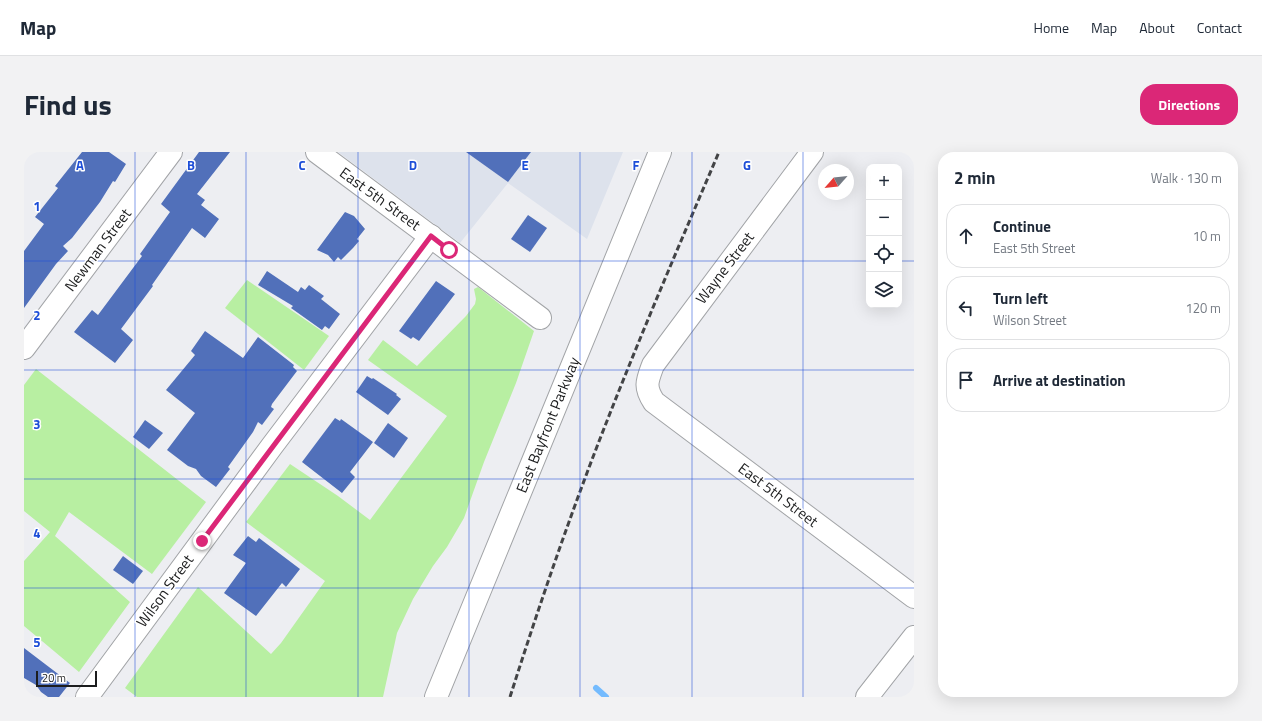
<!DOCTYPE html>
<html lang="en">
<head>
<meta charset="utf-8">
<style>
	:root { --surface:#fff; --page:#f2f2f3; --text:#1f2937; --muted:#747a83; --line:#e0e1e3; --accent:#db2777 }
	body { margin:0; font-family:"Titillium Web",sans-serif; background:var(--page); color:var(--text) }
	.controls { position:absolute; right:12px; top:12px; display:grid; overflow:hidden; border-radius:8px; box-shadow:0 4px 16px #0002 }
	.controls button { width:36px; height:36px; display:grid; place-items:center; padding:0; border:0; border-bottom:1px solid var(--line); background:var(--surface); color:var(--text); font:20px sans-serif }
	.compass { position:absolute; left:794px; top:12px; width:36px; height:36px; border-radius:50%; background:var(--surface); box-shadow:0 4px 16px #0002; rotate:243deg }
	.scale { position:absolute; left:12px; bottom:10px; width:61px; box-sizing:border-box; padding-left:4px; border:2px solid #1c1d1e; border-top:0; font-size:11px; line-height:14px; white-space:nowrap; color:#1c1d1e; -webkit-text-stroke:3px #fff; paint-order:stroke }
	.stop { position:absolute; width:12px; height:12px; margin:-9px; border:3px solid #db2777; border-radius:50%; background:#fff }
	.stop.end { background:#db2777; border-color:#fff; box-shadow:0 1px 4px #0008 }
	.list { margin:0; padding:0; list-style:none }
	h2 { display:flex; justify-content:space-between; align-items:center; height:52px; margin:0; padding:0 16px; font-size:17px }
	h2 small { font-size:13px; font-weight:400; color:var(--muted) }
	.list li { display:grid; grid-template-columns:26px 1fr auto; gap:12px; align-items:center; box-sizing:border-box; height:64px; margin:0 8px 8px; padding:0 8px; border:1px solid var(--line); border-radius:16px }
	.list b { display:block; font-size:15px; white-space:nowrap }
	.list p { margin:0; font-size:13px; white-space:nowrap; color:var(--muted) }
	.list em { font-size:13px; font-style:normal; color:var(--muted) }
	.icon { flex:none; width:22px; height:22px; fill:none; stroke:currentColor; stroke-width:2; stroke-linecap:round; stroke-linejoin:round }
	.map { position:relative; flex:none; width:890px; height:545px; overflow:hidden; border-radius:16px }
	header { display:flex; align-items:center; gap:24px; box-sizing:border-box; height:56px; padding:0 20px; background:var(--surface); border-bottom:1px solid var(--line) }
	header strong { font-size:19px }
	nav { display:flex; gap:22px; margin-inline-start:auto; font-size:14px }
	.intro { display:flex; align-items:center; justify-content:space-between; box-sizing:border-box; height:96px; padding:0 24px }
	h1 { margin:0; font-size:28px }
	.button { padding:10px 18px; border-radius:16px; background:var(--accent); color:#fff; font-size:14px; font-weight:700 }
	main { display:flex; gap:24px; padding:0 24px }
	aside { flex:1; background:var(--surface); border-radius:16px; box-shadow:0 4px 16px #0002 }
	.map>svg:first-child { display:block }
	.built { fill:#dde2ec }
	.green { fill:#b8efa2 }
	.lines { fill:none; stroke-linecap:round; stroke-linejoin:round }
	.stream { stroke:#74bbfe; stroke-width:6 }
	.building { fill:#5170ba }
	.minor-casing { stroke:#a2a4a7; stroke-width:24 }
	.highway-casing { stroke:#a2a4a7; stroke-width:24 }
	.minor { stroke:#fff; stroke-width:22 }
	.highway { stroke:#fff; stroke-width:22 }
	.rail { stroke:#434446; stroke-width:3; stroke-dasharray:6 3; stroke-linecap:butt }
	.route { stroke:#db2777; stroke-width:5 }
	.grid { fill:none; stroke:#1d4ed8; stroke-width:1; stroke-opacity:0.55 }
	.labels { text-anchor:middle; stroke-width:3; stroke-linejoin:round; paint-order:stroke }
	.street-label { font-size:15px; fill:#1c1d1e; stroke:#fff }
	.grid-label { font-size:13px; text-anchor:middle; font-weight:bold; fill:#1d4ed8; stroke:#fff; stroke-width:3; stroke-linejoin:round; paint-order:stroke }
</style>
</head>
<body>
<header>
<strong>Map</strong>
<nav><a>Home</a><a>Map</a><a>About</a><a>Contact</a></nav>
</header>
<div class="intro"><h1>Find us</h1><a class="button">Directions</a></div>
<main>
<div class="map">
<svg width="890" height="545" viewBox="0 0 890 545">
	<rect width="100%" height="100%" fill="#edeef2"/>
	<path class="built" d="M 314,0 L 599,0 L 563,87 L 484,31 L 436,91 Z"/>
	<g class="green">
		<path d="M 223,128 L 305,184 L 280,218 L 201,156 Z"/>
		<path d="M 454,135 L 510,179 L 492,231 L 460,310 L 440,366 L 423,395 L 409,414 L 389,447 L 373,481 L 359,545 L 113,545 L 101,536 L 174,435 L 247,502 L 257,491 L 301,429 L 222,370 L 266,312 L 314,344 L 346,368 L 423,264 L 344,208 L 359,188 L 393,214 L 442,164 L 451,152 L 452,147 L 450,137 Z"/>
		<path d="M 12,217 L 182,350 L 128,422 L 45,360 L 31,384 L 106,450 L 55,520 L 0,474 L 0,409 L 26,380 L 0,359 L 0,233 Z"/>
	</g>
	<g class="lines">
		<path class="stream" d="M 572,536 L 582,545"/>
	</g>
	<g class="building">
		<path d="M 58,0 L 85,0 L 102,12 L 91,30 L 89,29 L 76,50 L 48,86 L 39,94 L 44,99 L 32,112 L 0,156 L 0,99 L 20,72 L 11,65 L 34,36 L 31,34 Z"/>
		<path d="M 175,0 L 206,0 L 173,42 L 181,48 L 177,53 L 195,67 L 181,86 L 168,76 L 128,133 L 129,134 L 97,177 L 109,188 L 91,211 L 50,180 L 68,158 L 74,163 L 118,104 L 116,102 L 146,60 L 137,52 Z"/>
		<path d="M 442,0 L 507,0 L 484,30 Z"/>
		<path d="M 321,60 L 330,64 L 341,77 L 333,87 L 335,89 L 329,96 L 317,108 L 314,105 L 310,110 L 304,103 L 293,98 Z"/>
		<path d="M 504,63 L 523,76 L 506,100 L 487,87 Z"/>
		<path d="M 243,119 L 274,140 L 277,135 L 281,138 L 285,133 L 300,144 L 297,147 L 316,162 L 305,177 L 301,174 L 298,178 L 267,156 L 269,154 L 234,133 Z"/>
		<path d="M 412,129 L 431,142 L 395,189 L 389,185 L 387,187 L 375,179 Z"/>
		<path d="M 181,179 L 219,206 L 234,185 L 270,213 L 269,215 L 273,219 L 248,252 L 247,255 L 250,257 L 238,273 L 234,270 L 229,280 L 204,315 L 206,317 L 192,335 L 177,324 L 172,317 L 164,314 L 143,298 L 171,261 L 142,238 L 171,203 L 167,199 Z"/>
		<path d="M 343,224 L 348,227 L 349,226 L 373,242 L 372,243 L 377,247 L 364,263 L 332,240 Z"/>
		<path d="M 311,266 L 316,269 L 317,267 L 349,290 L 326,320 L 331,325 L 318,341 L 278,310 Z"/>
		<path d="M 121,268 L 139,281 L 125,297 L 109,285 Z"/>
		<path d="M 364,271 L 384,286 L 370,306 L 350,291 Z"/>
		<path d="M 224,384 L 232,390 L 235,386 L 276,417 L 262,435 L 258,431 L 232,464 L 200,441 L 222,411 L 209,403 Z"/>
		<path d="M 99,404 L 119,419 L 109,432 L 89,418 Z"/>
		<path d="M 0,496 L 46,531 L 35,545 L 24,545 L 17,540 L 12,533 L 0,526 Z"/>
	</g>
	<g class="lines">
		<defs>
			<g id="minor">
				<path d="M 293,0 L 516,166"/>
				<path d="M 788,0 L 629,213 C 623,229 620,235 630,250 L 890,445"/>
				<path d="M 0,196 L 147,0"/>
				<path d="M 63,545 L 248,294 L 407,84"/>
				<path d="M 843,545 L 890,485"/>
			</g>
			<path id="highway" d="M 412,545 L 636,0"/>
		</defs>
		<use href="#minor" class="minor-casing"/>
		<use href="#highway" class="highway-casing"/>
		<use href="#minor" class="minor"/>
		<use href="#highway" class="highway"/>
		<path class="rail" d="M 486,545 C 515,454 546,363 581,274 C 617,182 656,91 695,0"/>
	</g>
	<g class="lines">
		<path class="route" d="M 178,389 L 407,84 L 425,98"/>
	</g>
	<path class="grid" d="M 111,0 L 111,545M 222,0 L 222,545M 334,0 L 334,545M 445,0 L 445,545M 556,0 L 556,545M 668,0 L 668,545M 779,0 L 779,545M 0,109 L 845,109M 875,109 L 890,109M 0,218 L 890,218M 0,327 L 890,327M 0,436 L 890,436"/>
	<g class="labels">
		<g class="street-label">
			<text transform="translate(356 47) rotate(36)" y="5">East 5th Street</text>
			<text transform="translate(74 98) rotate(-53)" y="5">Newman Street</text>
			<text transform="translate(701 116) rotate(-53)" y="5">Wayne Street</text>
			<text transform="translate(524 273) rotate(-68)" y="5">East Bayfront Parkway</text>
			<text transform="translate(754 343) rotate(37)" y="5">East 5th Street</text>
			<text transform="translate(141 439) rotate(-54)" y="5">Wilson Street</text>
		</g>
	</g>
	<g class="grid-label">
		<text x="56" y="18">A</text>
		<text x="167" y="18">B</text>
		<text x="278" y="18">C</text>
		<text x="389" y="18">D</text>
		<text x="501" y="18">E</text>
		<text x="612" y="18">F</text>
		<text x="723" y="18">G</text>
		<text x="13" y="59">1</text>
		<text x="13" y="168">2</text>
		<text x="13" y="277">3</text>
		<text x="13" y="386">4</text>
		<text x="13" y="495">5</text>
	</g>
</svg>
<div class="controls">
<button>+</button>
<button>−</button>
<button><svg class="icon" aria-label="locate" viewBox="0 0 24 24"><circle cx="12" cy="12" r="6"/><path d="M12 2v4M12 18v4M2 12h4M18 12h4"/></svg></button>
<button><svg class="icon" aria-label="layers" viewBox="0 0 24 24"><path d="M12 4l9 5-9 5-9-5zM3 14l9 5 9-5"/></svg></button>
</div>
<svg class="compass" viewBox="-18 -18 36 36"><path d="M0-13l5 13h-10z" fill="#e53935"/><path d="M0 13l5-13h-10z" fill="#747a83"/></svg>
<div class="scale">20 m</div>
<div class="stop" style="left:425px;top:98px"></div>
<div class="stop end" style="left:178px;top:389px"></div>
</div>
<aside>
<h2>2 min<small>Walk · 130 m</small></h2>
<ul class="list">
<li><svg class="icon" aria-label="ahead" viewBox="0 0 24 24"><path d="M12 20V5M6 11l6-6 6 6"/></svg><div><b>Continue</b><p>East 5th Street</p></div><em>10 m</em></li>
<li><svg class="icon" aria-label="left" viewBox="0 0 24 24"><path d="M17 20v-9H6M10 6l-5 5 5 5"/></svg><div><b>Turn left</b><p>Wilson Street</p></div><em>120 m</em></li>
<li><svg class="icon" aria-label="arrive" viewBox="0 0 24 24"><path d="M6 21V4h12l-3 4 3 4H6"/></svg><div><b>Arrive at destination</b></div></li>
</ul>
</aside>
</main>
</body>
</html>
